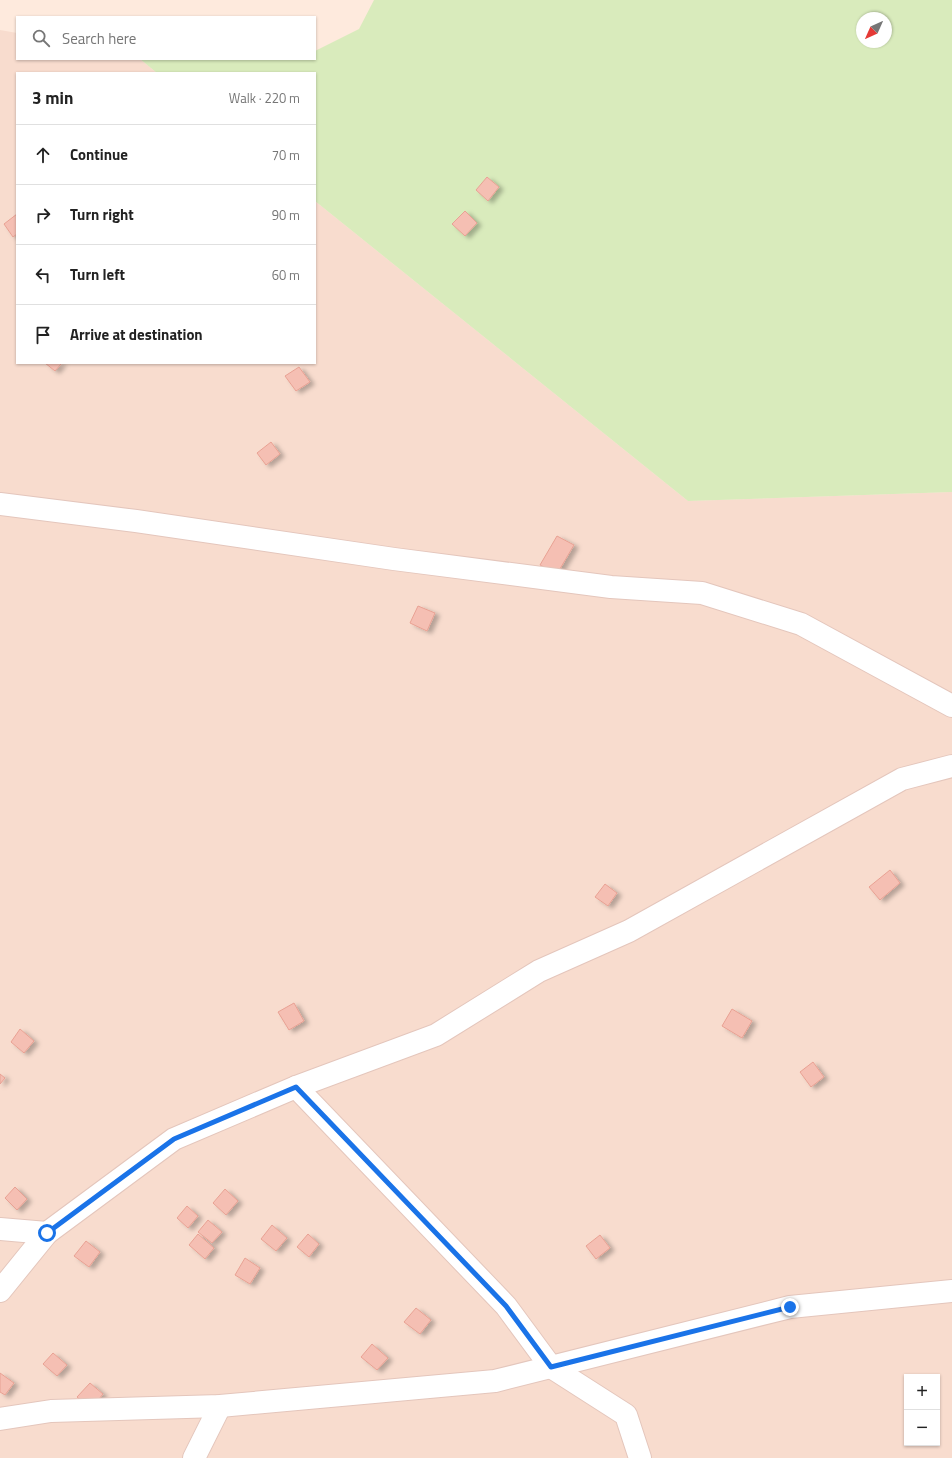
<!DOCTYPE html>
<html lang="en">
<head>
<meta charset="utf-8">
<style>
	:root { --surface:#fff; --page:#f2f2f2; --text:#222; --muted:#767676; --line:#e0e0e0 }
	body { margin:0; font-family:"Titillium Web",sans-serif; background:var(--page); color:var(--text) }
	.controls { position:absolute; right:12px; bottom:12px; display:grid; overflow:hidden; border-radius:0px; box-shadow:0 1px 3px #0004 }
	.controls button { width:36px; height:36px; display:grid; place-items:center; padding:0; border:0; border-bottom:1px solid var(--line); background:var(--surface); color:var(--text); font:20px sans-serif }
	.compass { position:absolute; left:856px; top:12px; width:36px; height:36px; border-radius:50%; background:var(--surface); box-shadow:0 1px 3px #0004; rotate:225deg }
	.stop { position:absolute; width:12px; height:12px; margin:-9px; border:3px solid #1a73e8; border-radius:50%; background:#fff }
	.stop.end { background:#1a73e8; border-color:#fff; box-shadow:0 1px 4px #0008 }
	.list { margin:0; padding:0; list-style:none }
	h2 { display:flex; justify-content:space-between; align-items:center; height:52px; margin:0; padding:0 16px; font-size:17px }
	h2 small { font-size:13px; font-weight:400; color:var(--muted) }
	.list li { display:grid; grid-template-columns:26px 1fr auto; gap:12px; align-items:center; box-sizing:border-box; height:60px; padding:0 16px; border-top:1px solid var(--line) }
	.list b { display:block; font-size:15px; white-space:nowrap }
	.list em { font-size:13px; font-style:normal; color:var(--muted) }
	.icon { flex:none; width:22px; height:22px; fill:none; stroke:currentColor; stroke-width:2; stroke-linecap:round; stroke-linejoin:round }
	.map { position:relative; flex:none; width:952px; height:1458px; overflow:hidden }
	.search { position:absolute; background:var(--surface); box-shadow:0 1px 3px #0004; left:16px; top:16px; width:300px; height:44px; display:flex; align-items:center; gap:10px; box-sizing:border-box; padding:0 14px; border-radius:0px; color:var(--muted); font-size:15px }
	.panel { position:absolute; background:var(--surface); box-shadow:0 1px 3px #0004; left:16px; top:72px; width:300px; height:292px; border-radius:0px }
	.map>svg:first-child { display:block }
	.residential { fill:#f8dcce; fill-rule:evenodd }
	.green { fill:#d9ebbc; fill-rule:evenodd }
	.building { fill:#f5bfb3; stroke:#e8a193; filter:url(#shadow) }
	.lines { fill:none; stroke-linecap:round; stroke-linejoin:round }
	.minor-casing { stroke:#e4c6bc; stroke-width:24 }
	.minor { stroke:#fff; stroke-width:22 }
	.route { stroke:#1a73e8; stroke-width:5 }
</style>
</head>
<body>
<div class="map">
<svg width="952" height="1458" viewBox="0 0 952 1458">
	<defs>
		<filter id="shadow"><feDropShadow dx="4.5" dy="2.5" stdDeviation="2" flood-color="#0004"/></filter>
	</defs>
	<rect width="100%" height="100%" fill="#feeadd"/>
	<path class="residential" d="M 0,30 L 17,33 L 17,59 L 140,59 L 157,73 L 17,73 L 17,363 L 315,363 L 315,201 L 688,501 L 952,492 L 952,1458 L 0,1458 ZM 907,1377 L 937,1377 L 937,1443 L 907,1443 Z"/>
	<path class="green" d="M 374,0 L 952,0 L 952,492 L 688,501 L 315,201 L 315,73 L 157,73 L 140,59 L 315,59 L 315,51 L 359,29 ZM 862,18 L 886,18 L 886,42 L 862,42 Z"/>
	<g class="building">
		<path d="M 487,177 L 499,187 L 488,201 L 476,190 Z"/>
		<path d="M 465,211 L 477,223 L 465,236 L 452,224 Z"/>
		<path d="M 17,214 L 17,234 L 13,237 L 4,224 Z"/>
		<path d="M 45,363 L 62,363 L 55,371 Z"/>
		<path d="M 299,367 L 310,382 L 296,391 L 285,376 Z"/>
		<path d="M 271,442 L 280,454 L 266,465 L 257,453 Z"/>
		<path d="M 557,536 L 574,545 L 557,574 L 540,565 Z"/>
		<path d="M 418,606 L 435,613 L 427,631 L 410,623 Z"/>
		<path d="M 890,870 L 900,883 L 880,900 L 869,887 Z"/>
		<path d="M 605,884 L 617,893 L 608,906 L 595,897 Z"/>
		<path d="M 294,1003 L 304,1021 L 289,1030 L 278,1012 Z"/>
		<path d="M 732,1009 L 752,1021 L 742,1038 L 722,1026 Z"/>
		<path d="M 20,1029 L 34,1041 L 24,1053 L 11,1042 Z"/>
		<path d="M 813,1062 L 824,1077 L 811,1087 L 800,1072 Z"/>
		<path d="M 0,1074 L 5,1078 L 0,1084 Z"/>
		<path d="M 15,1187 L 27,1199 L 17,1210 L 5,1198 Z"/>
		<path d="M 225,1189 L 238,1201 L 226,1215 L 213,1203 Z"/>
		<path d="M 187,1206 L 198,1216 L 188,1228 L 177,1218 Z"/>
		<path d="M 208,1220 L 222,1232 L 212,1243 L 198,1232 Z"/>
		<path d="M 272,1225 L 287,1238 L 276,1251 L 261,1239 Z"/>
		<path d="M 198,1234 L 214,1248 L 205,1259 L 189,1245 Z"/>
		<path d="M 308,1234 L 319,1244 L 309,1257 L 297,1247 Z"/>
		<path d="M 600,1235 L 610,1248 L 596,1259 L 586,1246 Z"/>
		<path d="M 86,1241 L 100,1252 L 89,1267 L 74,1256 Z"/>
		<path d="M 245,1258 L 260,1268 L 250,1284 L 235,1275 Z"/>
		<path d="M 416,1308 L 431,1320 L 420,1334 L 404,1322 Z"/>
		<path d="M 372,1344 L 388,1358 L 377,1370 L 361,1357 Z"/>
		<path d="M 53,1353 L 67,1365 L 57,1376 L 43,1364 Z"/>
		<path d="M 0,1373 L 14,1383 L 5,1395 L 0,1392 Z"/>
		<path d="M 90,1383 L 103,1394 L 91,1409 L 77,1397 Z"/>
	</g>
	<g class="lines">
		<defs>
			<g id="minor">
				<path d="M 0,504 L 136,521 L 394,559 L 611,587 L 702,593 L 801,624 L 952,706"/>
				<path d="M 296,1087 L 506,1306 L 551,1367 L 626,1415 L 640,1458"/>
				<path d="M 0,1229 L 47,1233"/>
				<path d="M 0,1291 L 47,1233 L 174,1139 L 296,1087 L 436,1035 L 539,971 L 629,931 L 902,779 L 952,766"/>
				<path d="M 0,1419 L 51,1411 L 220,1406 L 495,1381 L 790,1307 L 952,1291"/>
				<path d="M 194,1458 L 220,1406"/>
			</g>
		</defs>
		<use href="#minor" class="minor-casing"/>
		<use href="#minor" class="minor"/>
	</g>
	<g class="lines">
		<path class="route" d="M 47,1233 L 174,1139 L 296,1087 L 506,1306 L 551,1367 L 790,1307"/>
	</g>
</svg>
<div class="controls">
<button>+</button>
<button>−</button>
</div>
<svg class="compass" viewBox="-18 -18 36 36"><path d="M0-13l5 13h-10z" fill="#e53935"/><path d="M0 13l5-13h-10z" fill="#767676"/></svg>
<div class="stop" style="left:47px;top:1233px"></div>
<div class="stop end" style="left:790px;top:1307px"></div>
<div class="search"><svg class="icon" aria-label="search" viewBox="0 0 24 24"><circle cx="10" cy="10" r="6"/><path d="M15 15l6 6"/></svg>Search here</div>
<section class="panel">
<h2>3 min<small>Walk · 220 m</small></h2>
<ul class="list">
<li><svg class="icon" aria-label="ahead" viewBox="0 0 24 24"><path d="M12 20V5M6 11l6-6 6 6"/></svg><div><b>Continue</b></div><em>70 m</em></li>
<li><svg class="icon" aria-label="right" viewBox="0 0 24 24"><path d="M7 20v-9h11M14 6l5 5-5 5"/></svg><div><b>Turn right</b></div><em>90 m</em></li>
<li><svg class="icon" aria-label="left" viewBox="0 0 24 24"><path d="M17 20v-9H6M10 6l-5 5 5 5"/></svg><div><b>Turn left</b></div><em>60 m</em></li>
<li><svg class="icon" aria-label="arrive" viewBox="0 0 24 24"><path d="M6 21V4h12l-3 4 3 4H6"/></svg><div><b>Arrive at destination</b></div></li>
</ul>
</section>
</div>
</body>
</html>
